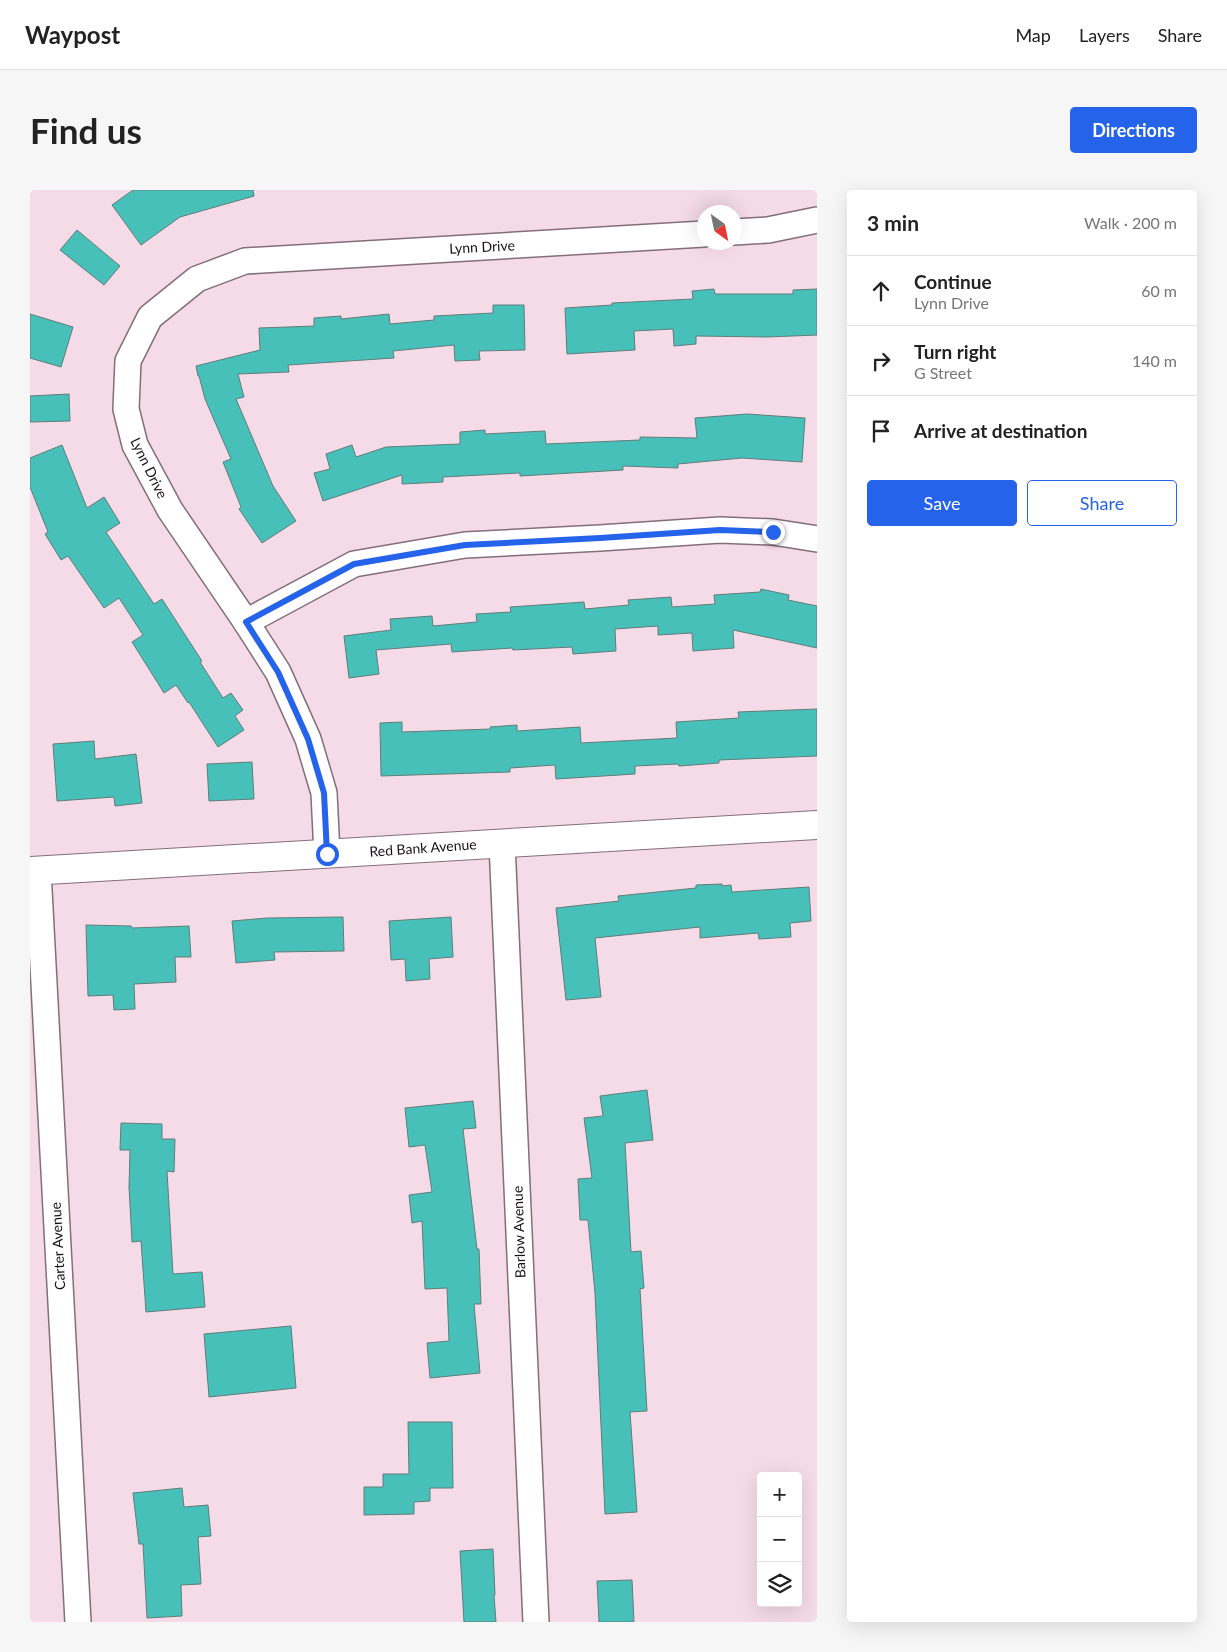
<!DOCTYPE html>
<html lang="en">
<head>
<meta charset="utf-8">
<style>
	:root { --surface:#fff; --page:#f6f6f6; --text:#222; --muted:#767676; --line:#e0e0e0; --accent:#2563eb }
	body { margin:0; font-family:Lato,sans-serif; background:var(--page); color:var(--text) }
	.controls { position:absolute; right:15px; bottom:15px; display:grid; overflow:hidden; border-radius:5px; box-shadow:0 5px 20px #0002 }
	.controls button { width:45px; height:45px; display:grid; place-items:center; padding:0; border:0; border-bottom:1px solid var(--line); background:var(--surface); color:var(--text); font:25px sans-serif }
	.compass { position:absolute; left:667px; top:15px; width:45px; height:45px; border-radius:50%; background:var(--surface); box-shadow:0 5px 20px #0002; rotate:147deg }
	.stop { position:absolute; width:15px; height:15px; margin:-11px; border:4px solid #2563eb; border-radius:50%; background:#fff }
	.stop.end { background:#2563eb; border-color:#fff; box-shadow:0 1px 5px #0008 }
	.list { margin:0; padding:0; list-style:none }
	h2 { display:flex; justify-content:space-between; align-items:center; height:65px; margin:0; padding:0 20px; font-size:21px }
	h2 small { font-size:16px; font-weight:400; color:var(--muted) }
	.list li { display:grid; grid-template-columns:32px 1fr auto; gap:15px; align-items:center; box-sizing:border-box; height:70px; padding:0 20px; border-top:1px solid var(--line) }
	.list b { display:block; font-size:19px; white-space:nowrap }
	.list p { margin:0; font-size:16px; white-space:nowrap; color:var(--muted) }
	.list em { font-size:16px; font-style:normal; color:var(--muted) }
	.actions { display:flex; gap:10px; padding:15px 20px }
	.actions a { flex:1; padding:11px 0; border:1px solid var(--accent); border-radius:5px; text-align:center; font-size:18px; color:var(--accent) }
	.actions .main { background:var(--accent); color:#fff }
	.icon { flex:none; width:28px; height:28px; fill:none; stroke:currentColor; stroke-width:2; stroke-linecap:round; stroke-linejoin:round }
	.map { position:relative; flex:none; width:787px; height:1432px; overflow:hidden; border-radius:5px }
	header { display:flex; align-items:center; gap:30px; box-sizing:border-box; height:70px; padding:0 25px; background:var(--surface); border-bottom:1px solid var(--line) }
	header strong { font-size:24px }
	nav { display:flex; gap:28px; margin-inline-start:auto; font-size:18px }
	.intro { display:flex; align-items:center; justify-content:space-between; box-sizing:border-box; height:120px; padding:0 30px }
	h1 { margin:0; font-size:35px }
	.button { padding:12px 22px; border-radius:5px; background:var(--accent); color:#fff; font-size:18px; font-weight:700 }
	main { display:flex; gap:30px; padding:0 30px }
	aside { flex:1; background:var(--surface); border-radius:5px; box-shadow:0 5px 20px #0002 }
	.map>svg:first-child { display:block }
	.building { fill:#47c0b9; stroke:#617c7a }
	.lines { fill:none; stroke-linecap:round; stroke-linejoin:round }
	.minor-casing { stroke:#836e79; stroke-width:28 }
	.tertiary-casing { stroke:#836e79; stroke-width:30 }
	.minor { stroke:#fff; stroke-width:25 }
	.tertiary { stroke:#fff; stroke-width:28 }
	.route { stroke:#2563eb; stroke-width:6 }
	.labels { text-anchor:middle; stroke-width:4; stroke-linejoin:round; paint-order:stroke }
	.street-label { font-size:14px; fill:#191015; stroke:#fff }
</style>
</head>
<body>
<header>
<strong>Waypost</strong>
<nav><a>Map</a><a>Layers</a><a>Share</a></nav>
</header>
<div class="intro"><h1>Find us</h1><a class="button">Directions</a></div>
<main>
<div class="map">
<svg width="787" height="1432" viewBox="0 0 787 1432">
	<rect width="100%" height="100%" fill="#f4dbe7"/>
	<g class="building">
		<path d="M 103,0 L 223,0 L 224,6 L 150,27 L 111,55 L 82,15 Z"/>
		<path d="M 47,40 L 90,76 L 74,95 L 30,60 Z"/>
		<path d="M 684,99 L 685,104 L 763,104 L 763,100 L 787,99 L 787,145 L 738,147 L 666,146 L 666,154 L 644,156 L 643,139 L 604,141 L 605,160 L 537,164 L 535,118 L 582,115 L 582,113 L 663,109 L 662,101 Z"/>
		<path d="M 463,115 L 494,115 L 495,160 L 449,161 L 450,170 L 425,171 L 424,155 L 363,161 L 364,168 L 258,175 L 259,182 L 208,184 L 214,207 L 206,209 L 243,296 L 266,331 L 232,353 L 209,319 L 211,317 L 193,272 L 201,269 L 175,209 L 169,186 L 168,186 L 166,176 L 230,160 L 229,138 L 284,136 L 284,128 L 311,126 L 311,129 L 359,124 L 360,134 L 404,130 L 404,126 L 463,123 Z"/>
		<path d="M 0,124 L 43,137 L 31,177 L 0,168 Z"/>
		<path d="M 39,204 L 40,231 L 0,232 L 0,206 Z"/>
		<path d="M 717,224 L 775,228 L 772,272 L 712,268 L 648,274 L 648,278 L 593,276 L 593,280 L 490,286 L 490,283 L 413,287 L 413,292 L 372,294 L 372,285 L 293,311 L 284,283 L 300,279 L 296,264 L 322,255 L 326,267 L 356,257 L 430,254 L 430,242 L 455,240 L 455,244 L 515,241 L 516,254 L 610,250 L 610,247 L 667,248 L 665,228 Z"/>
		<path d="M 32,255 L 57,318 L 74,307 L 90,333 L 76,342 L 124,414 L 132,409 L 172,471 L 170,472 L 193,508 L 201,503 L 213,520 L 205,526 L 214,540 L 188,557 L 159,512 L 158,513 L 146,495 L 134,503 L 102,452 L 113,445 L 89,408 L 74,418 L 38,366 L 31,370 L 15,344 L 18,342 L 0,297 L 0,268 Z"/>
		<path d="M 731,399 L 759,405 L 758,410 L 787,416 L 787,458 L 703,440 L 704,458 L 663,461 L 662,443 L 628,445 L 628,436 L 585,439 L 586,461 L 543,464 L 542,457 L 483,460 L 482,458 L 422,462 L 421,454 L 346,460 L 349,484 L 319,488 L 314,446 L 361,440 L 360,429 L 402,426 L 403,436 L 447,432 L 446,424 L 481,422 L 480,417 L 554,412 L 555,419 L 599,415 L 598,410 L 641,407 L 642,417 L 685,414 L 684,405 L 730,402 Z"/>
		<path d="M 787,519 L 787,566 L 689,570 L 689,573 L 649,576 L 648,574 L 605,576 L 605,584 L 526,589 L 525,575 L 480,578 L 480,582 L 351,586 L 350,533 L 372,532 L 372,542 L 461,539 L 460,537 L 487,535 L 487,541 L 550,537 L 551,553 L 647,548 L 646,532 L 709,528 L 708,522 Z"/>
		<path d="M 64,551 L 65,569 L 106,564 L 112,613 L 85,616 L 84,607 L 27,611 L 23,554 Z"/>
		<path d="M 222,572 L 224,609 L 179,611 L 177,574 Z"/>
		<path d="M 692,694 L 692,696 L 701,695 L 702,702 L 779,697 L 781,731 L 760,733 L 761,747 L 729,749 L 728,743 L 670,748 L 670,737 L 565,748 L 571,807 L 536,810 L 526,718 L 589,711 L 588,706 L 666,698 L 666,695 Z"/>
		<path d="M 313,727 L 314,761 L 244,762 L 245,770 L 206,773 L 202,731 L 237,728 Z"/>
		<path d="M 421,727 L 423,767 L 399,769 L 400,789 L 376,791 L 375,769 L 361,770 L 359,731 Z"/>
		<path d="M 56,735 L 101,736 L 102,738 L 159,736 L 161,767 L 145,767 L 146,792 L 104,794 L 105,819 L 84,820 L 83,805 L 58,806 Z"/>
		<path d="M 617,900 L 623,950 L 595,953 L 601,1062 L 611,1061 L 614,1098 L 610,1099 L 617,1221 L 600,1222 L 607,1322 L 575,1324 L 565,1103 L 558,1030 L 550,1030 L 548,989 L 562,988 L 554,928 L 573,926 L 570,906 Z"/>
		<path d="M 443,911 L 446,938 L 433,939 L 447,1059 L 449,1059 L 451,1114 L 444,1114 L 450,1183 L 400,1188 L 397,1153 L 419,1151 L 417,1098 L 395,1099 L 392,1031 L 382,1033 L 379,1005 L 402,1002 L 395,955 L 379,957 L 375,918 Z"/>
		<path d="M 91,933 L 132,934 L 132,949 L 145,949 L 144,982 L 137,981 L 143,1084 L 172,1082 L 175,1117 L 116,1122 L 111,1051 L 102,1052 L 99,997 L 100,960 L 90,960 Z"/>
		<path d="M 261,1136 L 266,1198 L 179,1207 L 174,1144 Z"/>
		<path d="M 378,1232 L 422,1232 L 423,1298 L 400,1298 L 400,1311 L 384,1312 L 384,1324 L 334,1325 L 334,1297 L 353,1297 L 353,1284 L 379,1284 Z"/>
		<path d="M 152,1298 L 154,1317 L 178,1315 L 181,1346 L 168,1347 L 171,1394 L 151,1395 L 152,1426 L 117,1428 L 113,1354 L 109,1354 L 103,1303 Z"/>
		<path d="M 463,1359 L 465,1405 L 464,1405 L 466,1432 L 434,1432 L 430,1361 Z"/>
		<path d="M 602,1390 L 604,1432 L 569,1432 L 567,1391 Z"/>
	</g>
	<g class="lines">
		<defs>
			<g id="minor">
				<path d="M 704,42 L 738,40 L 787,30"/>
				<path d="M 216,432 L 324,374 L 435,355 L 570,348 L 690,340 L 743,342 L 787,349"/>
				<path d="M 472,653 L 506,1432"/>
				<path d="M 297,664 L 294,603 L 278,549 L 248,482 L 216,432 L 140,320 L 105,255 L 96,219 L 98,171 L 120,127 L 167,89 L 215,71 L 674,44"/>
				<path d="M 8,681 L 48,1432"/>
			</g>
			<path id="tertiary" d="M 0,681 L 787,635"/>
		</defs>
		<use href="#minor" class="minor-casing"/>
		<use href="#tertiary" class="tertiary-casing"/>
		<use href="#minor" class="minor"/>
		<use href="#tertiary" class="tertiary"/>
	</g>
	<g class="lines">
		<path class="route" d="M 297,664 L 294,603 L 278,549 L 248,482 L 216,432 L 324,374 L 435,355 L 570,348 L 690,340 L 743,342"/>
	</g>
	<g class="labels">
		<g class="street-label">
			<text transform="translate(452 57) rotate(-3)" y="5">Lynn Drive</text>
			<text transform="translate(119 278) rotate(64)" y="5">Lynn Drive</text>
			<text transform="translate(393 658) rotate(-4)" y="5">Red Bank Avenue</text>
			<text transform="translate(489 1042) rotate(-92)" y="5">Barlow Avenue</text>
			<text transform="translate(28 1056) rotate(-93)" y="5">Carter Avenue</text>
		</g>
	</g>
</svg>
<div class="controls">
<button>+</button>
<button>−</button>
<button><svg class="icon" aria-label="layers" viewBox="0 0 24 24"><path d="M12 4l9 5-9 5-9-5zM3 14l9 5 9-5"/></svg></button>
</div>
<svg class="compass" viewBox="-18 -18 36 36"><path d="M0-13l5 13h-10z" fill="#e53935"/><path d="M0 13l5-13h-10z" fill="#767676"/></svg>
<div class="stop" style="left:297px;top:664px"></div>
<div class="stop end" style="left:743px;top:342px"></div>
</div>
<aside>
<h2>3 min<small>Walk · 200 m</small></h2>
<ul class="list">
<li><svg class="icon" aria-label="ahead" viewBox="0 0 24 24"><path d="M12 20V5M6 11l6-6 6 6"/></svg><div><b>Continue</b><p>Lynn Drive</p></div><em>60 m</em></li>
<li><svg class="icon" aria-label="right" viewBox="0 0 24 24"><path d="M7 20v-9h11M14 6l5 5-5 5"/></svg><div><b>Turn right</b><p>G Street</p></div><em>140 m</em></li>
<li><svg class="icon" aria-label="arrive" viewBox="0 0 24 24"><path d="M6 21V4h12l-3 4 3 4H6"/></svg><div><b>Arrive at destination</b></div></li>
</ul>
<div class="actions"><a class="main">Save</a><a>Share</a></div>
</aside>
</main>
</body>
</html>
